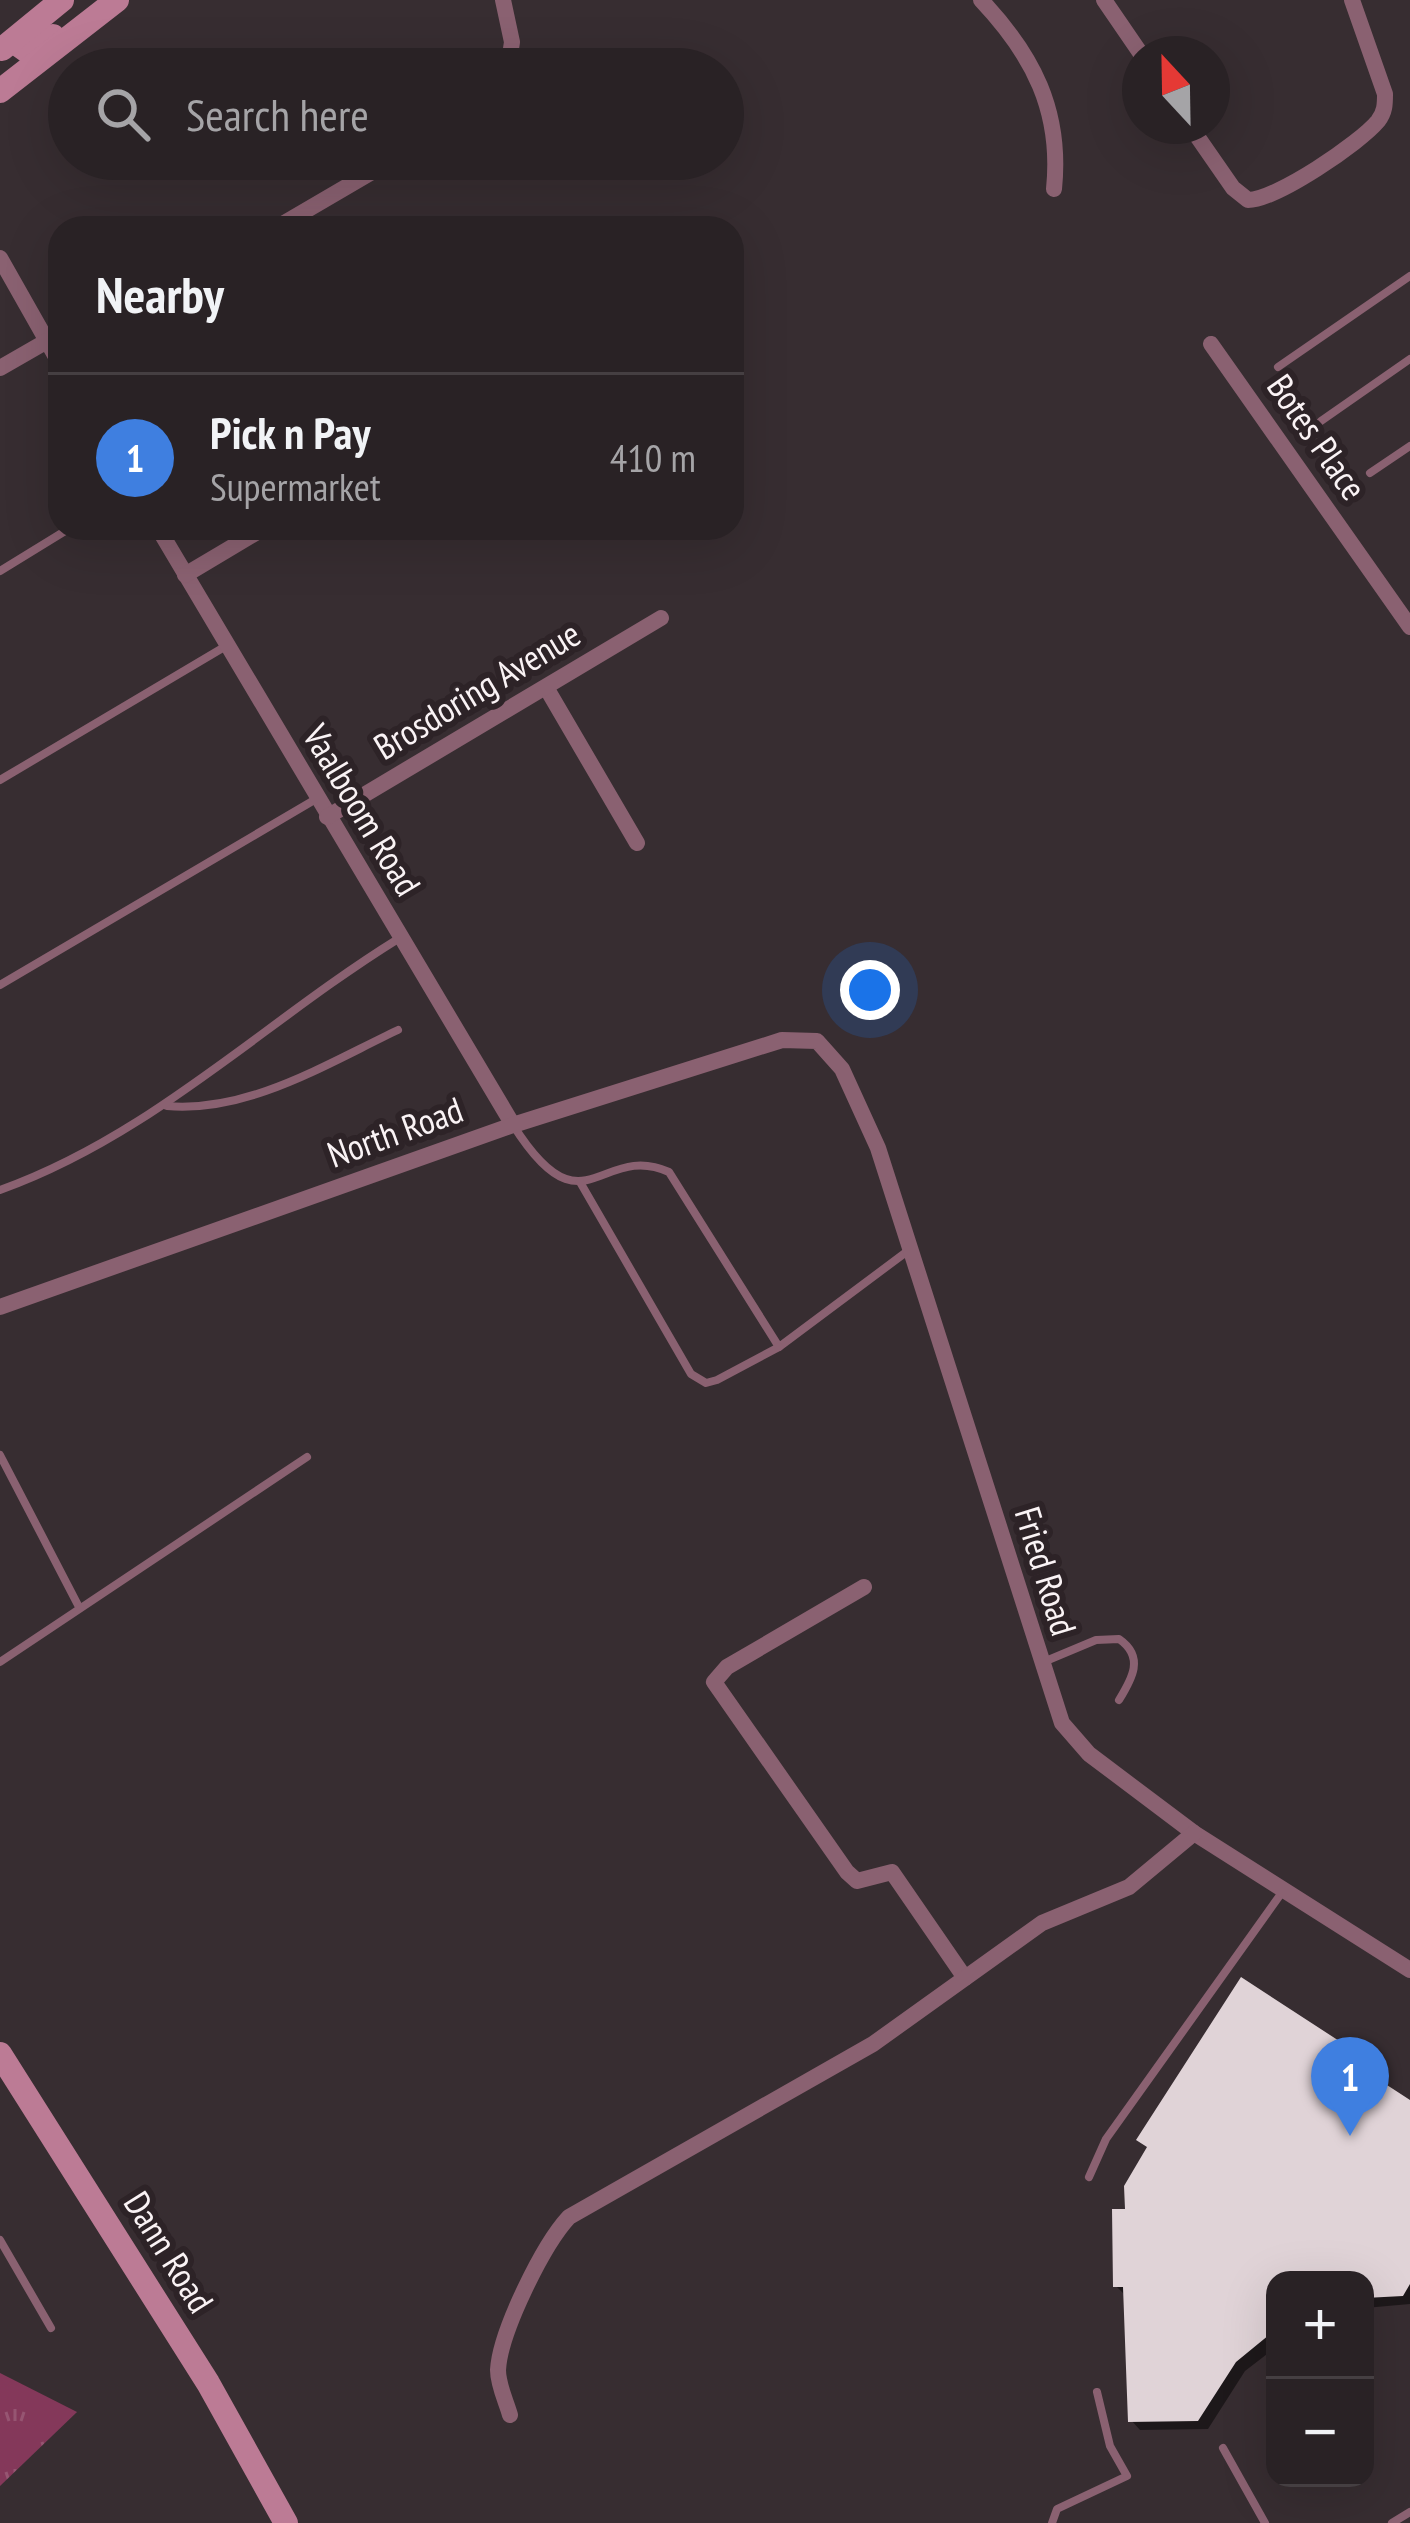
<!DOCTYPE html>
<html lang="en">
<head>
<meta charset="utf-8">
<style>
	:root { --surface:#292225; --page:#352f32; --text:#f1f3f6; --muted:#a5a4a7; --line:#453f42; --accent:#1ed5b1 }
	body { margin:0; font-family:"PT Sans Narrow",sans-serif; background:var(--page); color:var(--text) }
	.controls { position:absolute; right:36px; bottom:36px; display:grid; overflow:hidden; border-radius:24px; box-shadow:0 12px 48px #0002 }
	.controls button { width:108px; height:108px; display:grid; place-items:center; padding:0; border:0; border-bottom:3px solid var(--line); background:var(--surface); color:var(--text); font:60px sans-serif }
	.compass { position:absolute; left:1122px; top:36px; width:108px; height:108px; border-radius:50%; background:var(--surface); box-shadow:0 12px 48px #0002; rotate:338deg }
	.you { position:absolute; left:870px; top:990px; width:42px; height:42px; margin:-30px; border:9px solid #fff; border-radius:50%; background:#1a73e8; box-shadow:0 0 0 18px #1a73e833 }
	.badge { display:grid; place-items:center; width:78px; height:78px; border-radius:50%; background:var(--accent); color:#fff; font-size:39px; font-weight:700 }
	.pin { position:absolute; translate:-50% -99px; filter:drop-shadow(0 3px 6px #0008) }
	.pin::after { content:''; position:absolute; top:63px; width:42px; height:36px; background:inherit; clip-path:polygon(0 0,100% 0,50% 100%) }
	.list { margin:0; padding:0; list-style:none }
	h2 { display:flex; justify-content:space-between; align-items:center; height:156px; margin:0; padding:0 48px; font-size:51px }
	h2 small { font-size:39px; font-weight:400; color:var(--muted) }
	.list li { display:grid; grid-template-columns:78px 1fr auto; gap:36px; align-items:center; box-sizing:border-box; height:168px; padding:0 48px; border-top:3px solid var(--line) }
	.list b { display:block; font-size:45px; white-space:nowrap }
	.list p { margin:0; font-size:39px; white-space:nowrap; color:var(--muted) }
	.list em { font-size:39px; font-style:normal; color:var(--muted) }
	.icon { flex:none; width:66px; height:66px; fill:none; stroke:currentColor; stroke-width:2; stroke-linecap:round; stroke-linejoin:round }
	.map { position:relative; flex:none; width:1410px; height:2523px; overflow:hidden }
	.search { position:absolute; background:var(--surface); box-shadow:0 12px 48px #0002; left:48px; top:48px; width:696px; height:132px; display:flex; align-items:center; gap:30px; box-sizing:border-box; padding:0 42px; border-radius:66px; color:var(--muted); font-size:45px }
	.panel { position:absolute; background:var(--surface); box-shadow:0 12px 48px #0002; left:48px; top:216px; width:696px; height:324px; border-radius:36px }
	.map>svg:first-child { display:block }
	.grass { fill:url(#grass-tufts) }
	.shadow { fill:#0007 }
	.building { fill:#e0d3d7 }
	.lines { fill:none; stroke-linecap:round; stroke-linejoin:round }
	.service { stroke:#8a6171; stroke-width:8 }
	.minor { stroke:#8a6171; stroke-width:16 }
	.secondary { stroke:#bc7b95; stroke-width:24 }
	.labels { text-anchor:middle; stroke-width:12; stroke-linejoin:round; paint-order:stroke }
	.street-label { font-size:36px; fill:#faf3f5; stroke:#2d2327 }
</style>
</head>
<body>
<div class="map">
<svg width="1410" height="2523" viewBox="0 0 1410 2523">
	<defs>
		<pattern id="grass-tufts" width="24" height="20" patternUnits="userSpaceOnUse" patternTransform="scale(3)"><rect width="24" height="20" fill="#84385a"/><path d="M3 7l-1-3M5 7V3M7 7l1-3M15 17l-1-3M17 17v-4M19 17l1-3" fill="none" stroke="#965572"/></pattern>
	</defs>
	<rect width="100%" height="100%" fill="#372d31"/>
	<path class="grass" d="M 0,2373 L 77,2412 L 0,2486 Z"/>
	<path class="shadow" d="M 1374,2067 L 1384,2076 L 1379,2084 L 1410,2104 L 1410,2304 L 1365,2308 L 1365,2280 L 1275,2280 L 1275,2348 L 1245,2371 L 1208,2429 L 1140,2430 L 1131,2420 L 1126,2296 L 1116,2286 L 1128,2212 Z"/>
	<path class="building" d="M 1241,1977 L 1376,2065 L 1370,2074 L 1410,2100 L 1410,2284 L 1403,2296 L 1365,2298 L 1365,2280 L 1275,2280 L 1275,2330 L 1236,2362 L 1198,2421 L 1128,2422 L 1123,2287 L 1113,2287 L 1112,2209 L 1125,2209 L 1124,2186 L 1147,2147 L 1136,2140 Z"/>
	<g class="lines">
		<g class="service">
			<path d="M 1278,367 L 1410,276"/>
			<path d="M 1321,421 L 1410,359"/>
			<path d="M 1370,473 L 1410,446"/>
			<path d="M 0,571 L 70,528"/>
			<path d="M 0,780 L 226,646"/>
			<path d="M 0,985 L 316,799"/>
			<path d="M 167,1106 C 248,1113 326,1064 398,1030"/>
			<path d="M 513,1125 C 584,1237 600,1141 669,1172 L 779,1347 L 909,1250"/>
			<path d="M 580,1182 L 691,1374 L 706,1383 L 717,1380 L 779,1347"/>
			<path d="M 0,1190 C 151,1136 264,1022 398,939"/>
			<path d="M 0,1455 L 79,1607"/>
			<path d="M 0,1662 L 307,1457"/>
			<path d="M 1041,1663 L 1096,1640 L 1119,1639 C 1145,1657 1132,1679 1119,1700"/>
			<path d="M 1089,2177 L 1106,2139 L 1283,1891"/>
			<path d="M 0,2240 L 51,2328"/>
			<path d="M 1223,2448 L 1265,2523"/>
			<path d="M 1052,2523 L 1057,2509 L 1127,2476 L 1110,2446 L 1097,2392"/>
			<path d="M 1392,2523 L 1410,2512"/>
		</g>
		<g class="minor">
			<path d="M 503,0 L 512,42 L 508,69"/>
			<path d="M 981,0 C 1033,55 1062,111 1054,189"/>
			<path d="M 1104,0 L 1141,54"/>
			<path d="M 1190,126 L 1233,188 L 1248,200 C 1276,200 1360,143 1378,121 C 1385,112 1385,104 1385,94 L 1352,0"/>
			<path d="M 276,228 L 394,159"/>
			<path d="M 0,258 L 60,364"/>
			<path d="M 1211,344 L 1410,627"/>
			<path d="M 0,368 L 47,341"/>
			<path d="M 158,528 L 513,1125"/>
			<path d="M 185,575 L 264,528"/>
			<path d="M 547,689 L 637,843"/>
			<path d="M 327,817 L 661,618"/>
			<path d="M 0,1307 L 513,1125 L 782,1040 L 817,1041 L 842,1069 L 878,1148 L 1062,1723 L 1089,1754 L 1194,1833 L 1410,1970"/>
			<path d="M 864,1587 L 727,1667 L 714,1682 L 847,1872 L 857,1881 L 892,1872 L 965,1978"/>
			<path d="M 510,2415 C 506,2401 498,2385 498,2370 C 500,2332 543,2245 569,2217 L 873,2044 L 1042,1923 L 1129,1887 L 1194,1833"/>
		</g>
		<g class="secondary">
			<path d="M 13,41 L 27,51 L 53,36"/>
			<path d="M 2,49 L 62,0"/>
			<path d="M 0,91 L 117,0"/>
			<path d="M 0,2054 L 208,2383 L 286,2523"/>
		</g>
	</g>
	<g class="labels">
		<g class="street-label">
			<text transform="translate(1317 437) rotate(55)" y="13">Botes Place</text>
			<text transform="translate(477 690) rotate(-31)" y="13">Brosdoring Avenue</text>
			<text transform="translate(362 810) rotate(59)" y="13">Vaalboom Road</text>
			<text transform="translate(395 1132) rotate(-20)" y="13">North Road</text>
			<text transform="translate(1046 1571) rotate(73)" y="13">Fried Road</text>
			<text transform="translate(169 2252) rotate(58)" y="13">Dann Road</text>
		</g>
	</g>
</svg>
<div class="controls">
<button>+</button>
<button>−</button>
</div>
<svg class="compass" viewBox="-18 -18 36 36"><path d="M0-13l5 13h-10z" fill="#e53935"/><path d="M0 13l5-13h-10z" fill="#a5a4a7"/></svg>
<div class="you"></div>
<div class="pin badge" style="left:1350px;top:2136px;background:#3f7fe0">1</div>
<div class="search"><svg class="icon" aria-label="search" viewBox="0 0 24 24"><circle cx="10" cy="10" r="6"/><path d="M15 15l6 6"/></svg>Search here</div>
<section class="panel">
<h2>Nearby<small></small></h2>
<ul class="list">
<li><span class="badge" style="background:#3f7fe0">1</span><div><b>Pick n Pay</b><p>Supermarket</p></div><em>410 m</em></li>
</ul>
</section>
</div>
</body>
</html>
